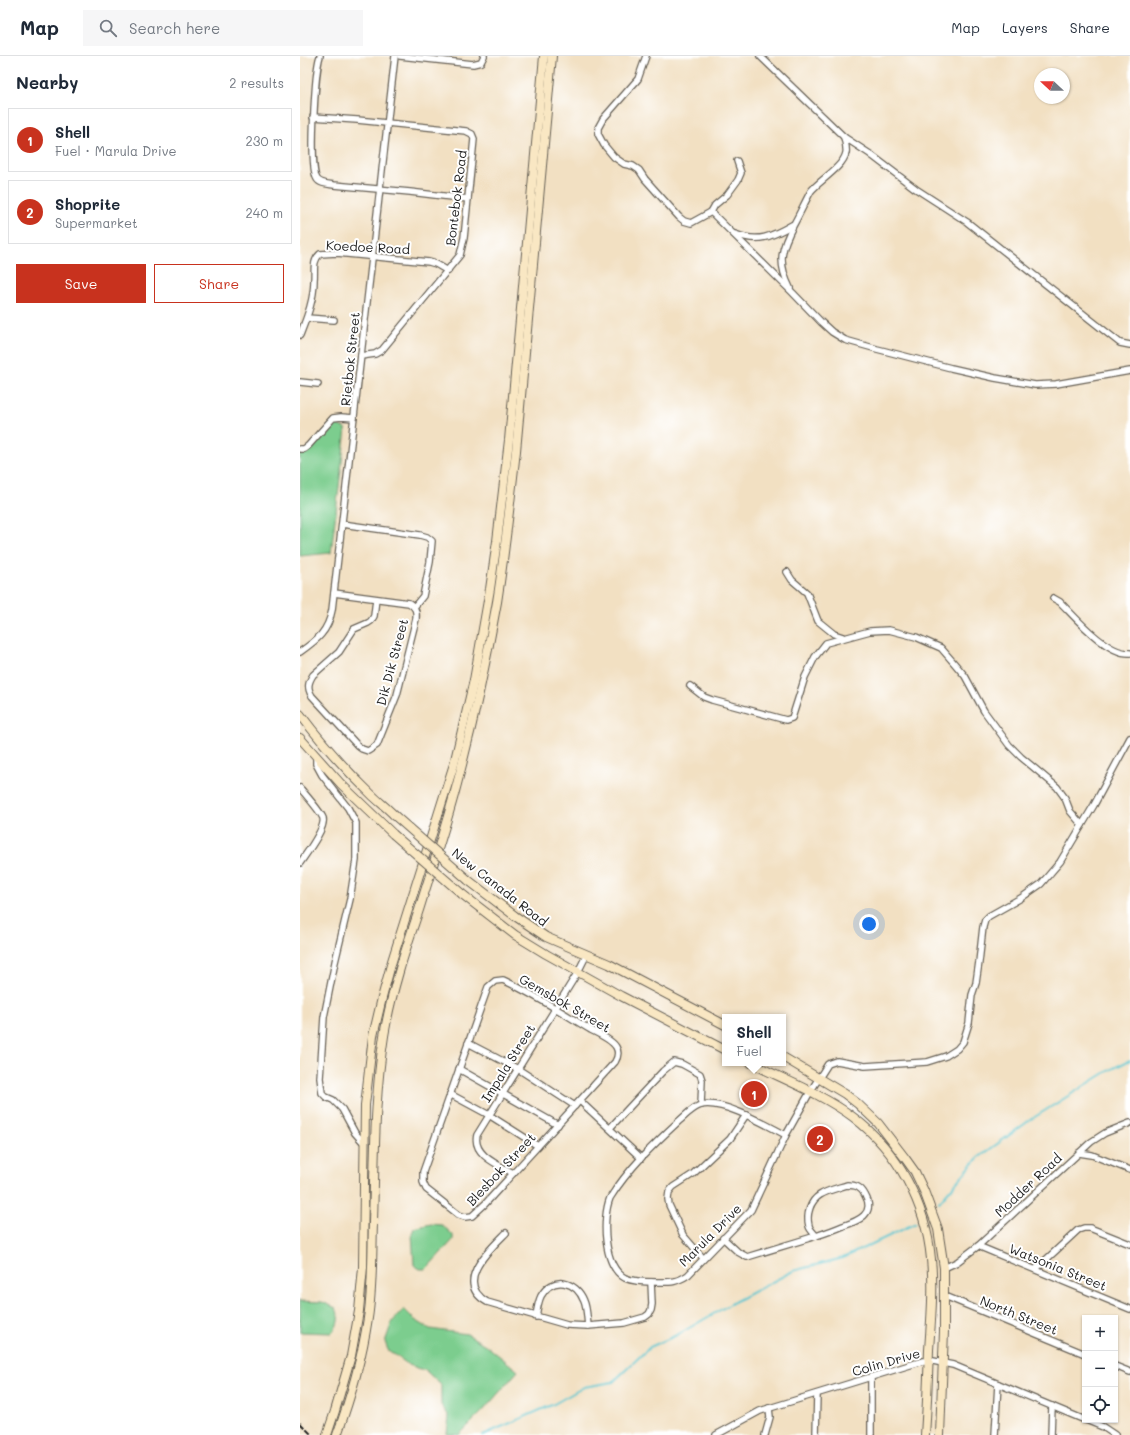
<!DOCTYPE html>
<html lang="en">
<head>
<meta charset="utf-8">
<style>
	:root { --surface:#fff; --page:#f6f6f7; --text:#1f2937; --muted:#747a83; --line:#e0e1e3; --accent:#c8321e }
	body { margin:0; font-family:Mali,sans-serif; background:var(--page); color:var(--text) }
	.controls { position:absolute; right:12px; bottom:12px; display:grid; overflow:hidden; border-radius:0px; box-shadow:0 1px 3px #0004 }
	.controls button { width:36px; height:36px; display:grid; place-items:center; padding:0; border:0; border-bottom:1px solid var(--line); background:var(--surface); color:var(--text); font:20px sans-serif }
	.compass { position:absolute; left:734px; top:12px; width:36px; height:36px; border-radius:50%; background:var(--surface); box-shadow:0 1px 3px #0004; rotate:292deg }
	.you { position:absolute; left:569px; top:868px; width:14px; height:14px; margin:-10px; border:3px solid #fff; border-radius:50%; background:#1a73e8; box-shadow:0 0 0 6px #1a73e833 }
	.badge { display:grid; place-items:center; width:26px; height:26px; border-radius:50%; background:var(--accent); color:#fff; font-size:13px; font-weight:700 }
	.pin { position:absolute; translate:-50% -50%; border:2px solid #fff; box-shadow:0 1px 4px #0006 }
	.popup { position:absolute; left:422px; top:958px; width:64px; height:52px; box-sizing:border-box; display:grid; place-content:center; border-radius:0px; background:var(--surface); filter:drop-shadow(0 1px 3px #0005); font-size:13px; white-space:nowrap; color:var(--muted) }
	.popup b { font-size:15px; color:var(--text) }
	.popup::after { content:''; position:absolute; left:50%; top:100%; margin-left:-8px; border:8px solid transparent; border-top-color:var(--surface) }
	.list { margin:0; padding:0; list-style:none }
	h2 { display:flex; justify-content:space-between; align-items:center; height:52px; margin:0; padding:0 16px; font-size:17px }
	h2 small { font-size:13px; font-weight:400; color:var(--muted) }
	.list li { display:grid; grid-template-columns:26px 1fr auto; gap:12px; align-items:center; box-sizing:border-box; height:64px; margin:0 8px 8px; padding:0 8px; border:1px solid var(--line); border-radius:0px }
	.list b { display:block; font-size:15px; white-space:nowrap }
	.list p { margin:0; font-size:13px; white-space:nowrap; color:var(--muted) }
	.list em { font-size:13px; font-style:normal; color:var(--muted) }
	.actions { display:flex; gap:8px; padding:12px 16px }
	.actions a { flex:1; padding:9px 0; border:1px solid var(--accent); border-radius:0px; text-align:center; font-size:14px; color:var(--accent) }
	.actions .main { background:var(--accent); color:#fff }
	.icon { flex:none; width:22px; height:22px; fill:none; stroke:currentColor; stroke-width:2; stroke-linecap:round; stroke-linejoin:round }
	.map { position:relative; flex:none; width:830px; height:1379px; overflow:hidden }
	header { display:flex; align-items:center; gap:24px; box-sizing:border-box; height:56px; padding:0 20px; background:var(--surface); border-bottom:1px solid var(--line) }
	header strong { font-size:19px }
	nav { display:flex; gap:22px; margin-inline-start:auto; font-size:14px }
	.search { width:280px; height:36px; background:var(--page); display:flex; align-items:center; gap:10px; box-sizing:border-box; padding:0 14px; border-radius:0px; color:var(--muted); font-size:15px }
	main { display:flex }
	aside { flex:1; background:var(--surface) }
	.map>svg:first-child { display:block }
	.green { fill:#7ccd8e; stroke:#4c7455 }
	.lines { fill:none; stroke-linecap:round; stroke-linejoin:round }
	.stream { stroke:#58c5cf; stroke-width:2 }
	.minor-casing { stroke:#676156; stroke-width:8 }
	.secondary-casing { stroke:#676156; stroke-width:10 }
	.minor { stroke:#fff; stroke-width:5.5 }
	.secondary { stroke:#f9e7c3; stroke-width:8 }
	.rail { stroke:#1c1c1c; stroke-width:2; stroke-dasharray:6 3; stroke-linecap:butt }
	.secondary-bridge-casing { stroke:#676156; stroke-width:10; stroke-linecap:butt }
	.secondary-bridge { stroke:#f9e7c3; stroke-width:8 }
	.labels { text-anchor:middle; stroke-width:4; stroke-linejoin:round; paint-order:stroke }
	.street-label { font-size:13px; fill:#1c1c1c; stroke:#fff }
</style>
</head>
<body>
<header>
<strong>Map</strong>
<div class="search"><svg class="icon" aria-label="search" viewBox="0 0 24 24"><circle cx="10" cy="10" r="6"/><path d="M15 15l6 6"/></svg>Search here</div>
<nav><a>Map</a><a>Layers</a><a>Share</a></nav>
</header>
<main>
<aside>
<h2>Nearby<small>2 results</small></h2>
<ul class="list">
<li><span class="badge">1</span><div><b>Shell</b><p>Fuel · Marula Drive</p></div><em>230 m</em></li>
<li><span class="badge">2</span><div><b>Shoprite</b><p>Supermarket</p></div><em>240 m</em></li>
</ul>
<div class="actions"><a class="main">Save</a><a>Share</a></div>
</aside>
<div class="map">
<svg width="830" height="1379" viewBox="0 0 830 1379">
	<rect width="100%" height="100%" fill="#fff"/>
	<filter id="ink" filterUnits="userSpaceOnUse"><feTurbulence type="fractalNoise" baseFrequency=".025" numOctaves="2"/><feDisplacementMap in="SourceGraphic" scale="8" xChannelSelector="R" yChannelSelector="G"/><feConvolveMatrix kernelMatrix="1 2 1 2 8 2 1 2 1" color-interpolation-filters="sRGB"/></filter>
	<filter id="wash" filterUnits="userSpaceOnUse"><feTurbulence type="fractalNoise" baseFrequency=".012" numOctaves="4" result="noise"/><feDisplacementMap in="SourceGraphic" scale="16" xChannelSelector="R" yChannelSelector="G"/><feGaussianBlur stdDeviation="0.9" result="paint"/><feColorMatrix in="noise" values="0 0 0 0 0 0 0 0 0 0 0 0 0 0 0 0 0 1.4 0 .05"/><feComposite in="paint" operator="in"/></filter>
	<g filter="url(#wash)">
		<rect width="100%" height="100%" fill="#f2e0c2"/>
		<g class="green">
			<path d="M 36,368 L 46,373 L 31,497 L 0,500 L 0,398 L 5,398 Z"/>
			<path d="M 131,1168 L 142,1169 L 153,1179 L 153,1184 L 126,1213 L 120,1213 L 114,1209 L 112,1178 L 114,1172 Z"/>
			<path d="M 0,1245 L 22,1246 L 36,1252 C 40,1262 39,1268 32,1277 L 0,1276 Z"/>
			<path d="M 104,1253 L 115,1264 L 130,1273 L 167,1278 L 187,1290 L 218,1315 L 182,1356 L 159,1379 L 147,1378 L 149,1360 L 141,1349 L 141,1329 L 126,1315 L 109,1309 L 88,1294 L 85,1286 L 92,1266 Z"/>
		</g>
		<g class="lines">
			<g class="stream">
				<path d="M 639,1146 L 678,1102 L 730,1064 L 808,1015 L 830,1004"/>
				<path d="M 183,1379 L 254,1348 L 284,1331 L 313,1326 L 350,1291 L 377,1279 L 434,1246 L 493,1215 L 543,1202 L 616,1167"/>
			</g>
		</g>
	</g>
	<g filter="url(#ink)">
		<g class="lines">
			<defs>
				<g id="minor">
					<path d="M 20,0 C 15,15 9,112 17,123 C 20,128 28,128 34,129 L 110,136 L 168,143"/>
					<path d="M 100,0 L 173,8 L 181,6 L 184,0"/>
					<path d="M 346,0 L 338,23 L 303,63 L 298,72 L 298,78 L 304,89 L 314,101 L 324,108 L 333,110 L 339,114 L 345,123 L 379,161 L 384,165 L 391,167 L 411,156 L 415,149 L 427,139 L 438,124 L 441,117 L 437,105"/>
					<path d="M 460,0 L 544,81 L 570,98 L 616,133 L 667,166 L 820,287 L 830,289"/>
					<path d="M 13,61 L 57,64 L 166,75 L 172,78 L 174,83 L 164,182 L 160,199 L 82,294 L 75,298 L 61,300"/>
					<path d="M 411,156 L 493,237 L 521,266 L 532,276 L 545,284 L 577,293 L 651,312 L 695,322 L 735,329 L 756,328 L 830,315"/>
					<path d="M 435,178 C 458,187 471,181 492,169"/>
					<path d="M 490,232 C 477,206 481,192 494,168 C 500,157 505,146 511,135 C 520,124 543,111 546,97 C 547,92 545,86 544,81"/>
					<path d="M 7,262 L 34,264"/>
					<path d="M 0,279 C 7,261 14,244 14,224 C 15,215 12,205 20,198 L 37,197 L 129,206 L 136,208 L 148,215"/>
					<path d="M 0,326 L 18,328"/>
					<path d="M 0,393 L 4,393 L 8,390 L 33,362 L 41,361 L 54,362"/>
					<path d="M 42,468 L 120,479 L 127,481 L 132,485 L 130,506 L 123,540 L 114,551"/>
					<path d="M 487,516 L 492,524 L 507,537 L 518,565 L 534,578 L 543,581"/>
					<path d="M 34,537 L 109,547 C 116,551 117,556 116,563 L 97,639 L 77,689 L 68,695 L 62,693 L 58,690 L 12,640 C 7,632 8,627 13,619 L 39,596 L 54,573 L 68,567 L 71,565 L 74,560 L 76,543"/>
					<path d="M 753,542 L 760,546 C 776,562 806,598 830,597"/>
					<path d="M 0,596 C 17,584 28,576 32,554 L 95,0"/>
					<path d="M 390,630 L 404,641 L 412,644 L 486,664 L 492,662 L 505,621 L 515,601 L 526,587 L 570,575 L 589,574 L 616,581 L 641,592 L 654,607 L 665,620 L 684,655 L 709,689 L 721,701 L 757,731 L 765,742 L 770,755 L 782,769"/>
					<path d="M 16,700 L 16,708 L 22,719 L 48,752 L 56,767 L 56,804 L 50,843 L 35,906 L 24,961 L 20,1022 L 22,1037 L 26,1041 L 33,1044 L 42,1053 L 55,1077 L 63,1086"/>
					<path d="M 0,732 C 6,739 20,755 23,762 C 26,772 6,798 0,807"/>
					<path d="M 203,924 C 234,938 263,957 291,974 C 299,978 312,984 316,991 C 319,996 318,1001 315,1006 L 185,1148 L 172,1160 L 165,1161 L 159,1159 L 126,1133 L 123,1126 L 123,1116 L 188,931 L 195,925 Z"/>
					<path d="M 168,987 L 218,1013 L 275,1050"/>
					<path d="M 159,1013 L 258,1069"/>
					<path d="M 150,1038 L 189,1059 L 238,1090"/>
					<path d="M 280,1045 L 341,1102"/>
					<path d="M 310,1072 L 363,1015 L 374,1006 L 382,1008 L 400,1018 L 402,1024 L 401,1049"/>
					<path d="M 486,1079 C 466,1069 424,1044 401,1049 C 393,1051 385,1060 379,1065 C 354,1088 328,1113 310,1142 C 302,1162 303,1210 325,1222 C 334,1226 346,1226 356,1226 C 370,1226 376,1227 388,1219 L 451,1154 L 486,1079 L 510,1036 L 528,1008 L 537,1005 L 565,1010 L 627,1006 L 646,1000 L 657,993 L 663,986 L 669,967 L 672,939 L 676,927 L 679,906 L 683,871 L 685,864 L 689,860 L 721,842 L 741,828 L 760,806 L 794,749 L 830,682"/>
					<path d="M 779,1097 L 792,1099 L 830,1114"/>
					<path d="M 213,1117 C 199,1109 172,1099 177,1079 L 278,916 L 287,898"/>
					<path d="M 547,1129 C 556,1129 561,1131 565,1139 C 576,1158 558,1165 543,1170 C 534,1174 525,1177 516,1180 C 514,1177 510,1174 509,1170 C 506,1159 510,1145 520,1139 C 528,1134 538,1132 547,1129 Z"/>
					<path d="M 206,1177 C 190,1193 153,1226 187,1246 L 267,1269 L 288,1270 L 324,1267 L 345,1261 L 349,1258 L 351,1254 L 352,1248 L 351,1226"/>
					<path d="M 423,1182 L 438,1196 L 447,1201 L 516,1180"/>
					<path d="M 678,1190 L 830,1253"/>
					<path d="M 403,1202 L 383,1179 L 369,1149 L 368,1143 L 369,1136 L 373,1131 L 393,1118 L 430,1083 L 446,1059"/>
					<path d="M 644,1212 L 657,1206 L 678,1190 L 791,1086 L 805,1077 L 830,1067"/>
					<path d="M 736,1213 L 778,1174 L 784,1172 L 790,1172 L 830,1188"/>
					<path d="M 645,1240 L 785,1298"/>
					<path d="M 236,1261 C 237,1254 238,1246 241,1240 C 253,1219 276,1225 284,1245 C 287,1252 287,1262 288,1270"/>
					<path d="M 815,1310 L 830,1316"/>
					<path d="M 786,1364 L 803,1371 L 815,1379"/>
					<path d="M 416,1379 L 460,1355 L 623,1305 L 633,1305 L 653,1309 L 785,1364"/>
					<path d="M 465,1379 L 470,1361 L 469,1352"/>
					<path d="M 516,1379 L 517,1338"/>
					<path d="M 571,1379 L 571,1321"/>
					<path d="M 695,1379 L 698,1328"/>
					<path d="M 751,1379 L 752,1350"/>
				</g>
				<g id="secondary">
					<path d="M 0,658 C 21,686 45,713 71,738 C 78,745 86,751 94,759"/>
					<path d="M 0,682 L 41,728 L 93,778"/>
					<path d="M 168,824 L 215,860 L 246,881 L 309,908 L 425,969"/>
					<path d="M 162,838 L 215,879 L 246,898 L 321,940 L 425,994"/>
					<path d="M 483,1001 L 545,1038 L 558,1048 L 578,1067 L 605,1102 L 615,1116 L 624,1135 L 638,1173 L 644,1212 L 644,1275 L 640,1379"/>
					<path d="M 451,1007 C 485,1024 522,1038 553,1061 C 598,1095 626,1148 631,1203 C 634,1233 631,1264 629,1294 C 628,1322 627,1351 625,1379"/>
					<path d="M 27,1379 L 35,1355 L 51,1300 L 59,1255 L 63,1211 L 65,1049 L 73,980 L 82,942 L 92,905 L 154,708 L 174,624 L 190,533 L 197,485 L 209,384 L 244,0"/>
					<path d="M 37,1379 C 51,1341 62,1302 68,1262 C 73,1230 72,1198 73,1166 C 75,1104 74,1042 84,980 C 91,937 105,895 119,854 C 132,812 146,770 157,728 C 173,668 186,607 197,546 C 205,496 210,446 216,395 L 252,0"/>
				</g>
			</defs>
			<use href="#minor" class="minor-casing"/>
			<use href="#secondary" class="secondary-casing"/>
			<use href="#minor" class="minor"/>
			<use href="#secondary" class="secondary"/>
			<path class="rail" d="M 0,1367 L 12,1379"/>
			<defs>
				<g id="secondary-bridge">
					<path d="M 94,759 L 168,824"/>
					<path d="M 93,778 L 162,838"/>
				</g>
			</defs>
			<use href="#secondary-bridge" class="secondary-bridge-casing"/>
			<use href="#secondary-bridge" class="secondary-bridge"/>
		</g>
	</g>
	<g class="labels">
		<g class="street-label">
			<text transform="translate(156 142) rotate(-83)" y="5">Bontebok Road</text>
			<text transform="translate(68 191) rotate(3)" y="5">Koedoe Road</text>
			<text transform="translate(50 303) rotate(-84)" y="5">Rietbok Street</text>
			<text transform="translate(92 606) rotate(-75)" y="5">Dik Dik Street</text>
			<text transform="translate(200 831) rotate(38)" y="5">New Canada Road</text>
			<text transform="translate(265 947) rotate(30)" y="5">Gemsbok Street</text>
			<text transform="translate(208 1007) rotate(-58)" y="5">Impala Street</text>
			<text transform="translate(201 1113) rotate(-47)" y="5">Blesbok Street</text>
			<text transform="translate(728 1129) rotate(-43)" y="5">Modder Road</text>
			<text transform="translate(410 1179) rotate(-45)" y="5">Marula Drive</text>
			<text transform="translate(758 1211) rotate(22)" y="5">Watsonia Street</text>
			<text transform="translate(719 1259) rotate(22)" y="5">North Street</text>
			<text transform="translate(586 1306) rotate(-16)" y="5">Colin Drive</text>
		</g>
	</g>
</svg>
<div class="controls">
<button>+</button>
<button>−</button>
<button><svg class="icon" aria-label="locate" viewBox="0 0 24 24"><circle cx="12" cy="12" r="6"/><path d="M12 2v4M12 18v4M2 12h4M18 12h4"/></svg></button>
</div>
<svg class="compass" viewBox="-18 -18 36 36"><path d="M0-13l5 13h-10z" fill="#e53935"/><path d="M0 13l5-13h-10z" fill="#747a83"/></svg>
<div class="you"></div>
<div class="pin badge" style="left:454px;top:1038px">1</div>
<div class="popup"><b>Shell</b>Fuel</div>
<div class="pin badge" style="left:520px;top:1083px">2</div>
</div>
</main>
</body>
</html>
